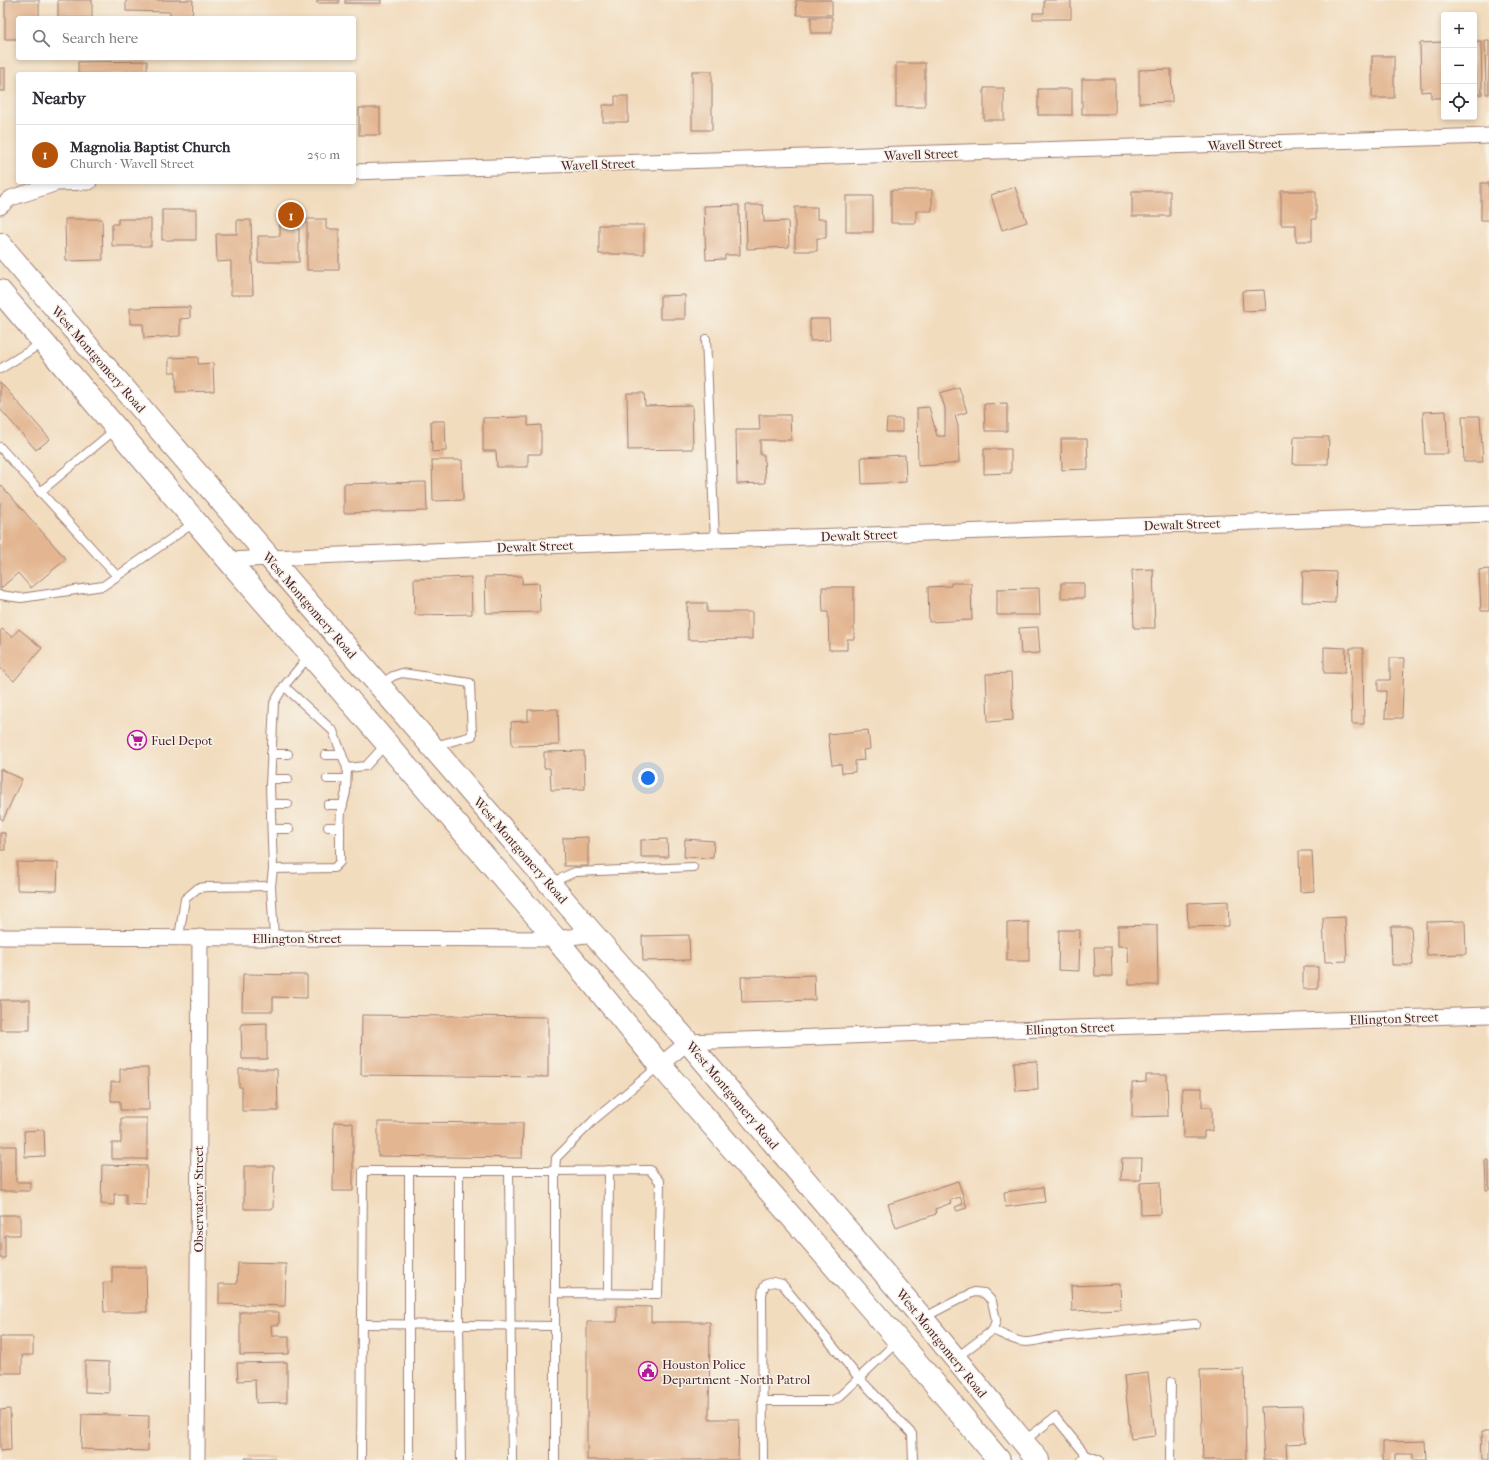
<!DOCTYPE html>
<html lang="en">
<head>
<meta charset="utf-8">
<style>
	:root { --surface:#fff; --page:#f7f7f7; --text:#2b2b33; --muted:#7c7c81; --line:#e1e1e2; --accent:#b45309 }
	body { margin:0; font-family:"IM FELL French Canon",serif; background:var(--page); color:var(--text) }
	.controls { position:absolute; right:12px; top:12px; display:grid; overflow:hidden; border-radius:4px; box-shadow:0 2px 6px #0003 }
	.controls button { width:36px; height:36px; display:grid; place-items:center; padding:0; border:0; border-bottom:1px solid var(--line); background:var(--surface); color:var(--text); font:20px sans-serif }
	.you { position:absolute; left:648px; top:778px; width:14px; height:14px; margin:-10px; border:3px solid #fff; border-radius:50%; background:#1a73e8; box-shadow:0 0 0 6px #1a73e833 }
	.badge { display:grid; place-items:center; width:26px; height:26px; border-radius:50%; background:var(--accent); color:#fff; font-size:13px; font-weight:700 }
	.pin { position:absolute; translate:-50% -50%; border:2px solid #fff; box-shadow:0 1px 4px #0006 }
	.list { margin:0; padding:0; list-style:none }
	h2 { display:flex; justify-content:space-between; align-items:center; height:52px; margin:0; padding:0 16px; font-size:17px }
	h2 small { font-size:13px; font-weight:400; color:var(--muted) }
	.list li { display:grid; grid-template-columns:26px 1fr auto; gap:12px; align-items:center; box-sizing:border-box; height:60px; padding:0 16px; border-top:1px solid var(--line) }
	.list b { display:block; font-size:15px; white-space:nowrap }
	.list p { margin:0; font-size:13px; white-space:nowrap; color:var(--muted) }
	.list em { font-size:13px; font-style:normal; color:var(--muted) }
	.icon { flex:none; width:22px; height:22px; fill:none; stroke:currentColor; stroke-width:2; stroke-linecap:round; stroke-linejoin:round }
	.map { position:relative; flex:none; width:1489px; height:1460px; overflow:hidden }
	.search { position:absolute; background:var(--surface); box-shadow:0 2px 6px #0003; left:16px; top:16px; width:340px; height:44px; display:flex; align-items:center; gap:10px; box-sizing:border-box; padding:0 14px; border-radius:4px; color:var(--muted); font-size:15px }
	.panel { position:absolute; background:var(--surface); box-shadow:0 2px 6px #0003; left:16px; top:72px; width:340px; height:112px; border-radius:4px }
	.map>svg:first-child { display:block }
	.building { fill:#e3b691 }
	.lines { fill:none; stroke-linecap:round; stroke-linejoin:round }
	.lane-casing { stroke:#9e7e74; stroke-width:10 }
	.street-casing { stroke:#9e7e74; stroke-width:17 }
	.secondary-casing { stroke:#9e7e74; stroke-width:24 }
	.lane { stroke:#fff; stroke-width:8 }
	.street { stroke:#fff; stroke-width:15 }
	.secondary { stroke:#fff; stroke-width:22 }
	.labels { text-anchor:middle; stroke-width:3; stroke-linejoin:round; paint-order:stroke }
	.street-label { font-size:13px; fill:#4a1f2b; stroke:#f7f3e8 }
	.poi-label { font-size:13px; fill:#4a1f2b; stroke:#f7f3e8; text-anchor:start }
</style>
</head>
<body>
<div class="map">
<svg width="1489" height="1460" viewBox="0 0 1489 1460">
	<rect width="100%" height="100%" fill="#f7f3e8"/>
	<filter id="ink" filterUnits="userSpaceOnUse"><feTurbulence type="fractalNoise" baseFrequency=".025" numOctaves="2"/><feDisplacementMap in="SourceGraphic" scale="8" xChannelSelector="R" yChannelSelector="G"/><feConvolveMatrix kernelMatrix="1 2 1 2 8 2 1 2 1" color-interpolation-filters="sRGB"/></filter>
	<filter id="wash" filterUnits="userSpaceOnUse"><feTurbulence type="fractalNoise" baseFrequency=".012" numOctaves="4" result="noise"/><feDisplacementMap in="SourceGraphic" scale="16" xChannelSelector="R" yChannelSelector="G"/><feGaussianBlur stdDeviation="0.9" result="paint"/><feColorMatrix in="noise" values="0 0 0 0 0 0 0 0 0 0 0 0 0 0 0 0 0 1.4 0 .05"/><feComposite in="paint" operator="in"/></filter>
	<g filter="url(#wash)">
		<rect width="100%" height="100%" fill="#f2dcbe"/>
		<g id="blocks">
			<g class="building">
				<path d="M 5,0 L 39,0 L 39,17 L 18,18 L 18,39 L 5,39 Z"/>
				<rect x="58" y="0" width="34" height="18"/>
				<path d="M 126,0 L 193,0 L 192,18 L 170,18 L 170,12 L 126,11 Z"/>
				<rect x="317" y="0" width="22" height="3"/>
				<rect x="345" y="0" width="36" height="3"/>
				<path d="M 796,0 L 832,0 L 832,15 L 797,15 Z"/>
				<path d="M 1044,0 L 1071,0 L 1071,19 L 1033,19 L 1033,13 L 1044,13 Z"/>
				<rect x="811" y="17" width="21" height="16"/>
				<path d="M 1485,40 L 1489,40 L 1489,94 L 1486,94 Z"/>
				<path d="M 1474,41 L 1481,41 L 1482,94 L 1474,95 Z"/>
				<path d="M 1444,42 L 1444,98 L 1431,98 L 1431,91 L 1421,92 L 1420,43 Z"/>
				<rect x="1372" y="56" width="22" height="42"/>
				<path d="M 147,61 L 147,74 L 78,74 L 78,62 Z"/>
				<rect x="896" y="63" width="29" height="44"/>
				<rect x="0" y="68" width="5" height="23"/>
				<path d="M 1171,69 L 1172,102 L 1139,103 L 1139,70 Z"/>
				<rect x="692" y="71" width="20" height="59"/>
				<rect x="1082" y="79" width="33" height="35"/>
				<rect x="984" y="88" width="20" height="32"/>
				<rect x="1038" y="89" width="34" height="26"/>
				<path d="M 615,96 L 628,96 L 628,122 L 603,122 L 603,105 L 615,105 Z"/>
				<rect x="359" y="108" width="21" height="27"/>
				<rect x="1481" y="183" width="8" height="37"/>
				<path d="M 1015,187 L 1027,222 L 1002,230 L 991,195 Z"/>
				<path d="M 891,190 L 932,190 L 932,211 L 916,211 L 916,223 L 891,223 Z"/>
				<rect x="1132" y="191" width="38" height="25"/>
				<path d="M 1281,191 L 1316,191 L 1316,219 L 1312,219 L 1312,241 L 1296,241 L 1296,225 L 1281,225 Z"/>
				<rect x="846" y="196" width="27" height="36"/>
				<path d="M 739,205 L 740,255 L 725,255 L 725,259 L 706,260 L 704,206 Z"/>
				<path d="M 746,205 L 763,205 L 764,222 L 788,221 L 789,247 L 747,249 Z"/>
				<path d="M 795,207 L 817,207 L 817,219 L 826,219 L 826,238 L 817,238 L 817,251 L 795,251 Z"/>
				<rect x="162" y="210" width="34" height="30"/>
				<path d="M 65,219 L 102,219 L 103,260 L 66,261 Z"/>
				<path d="M 118,219 L 151,219 L 151,246 L 112,246 L 112,224 L 118,224 Z"/>
				<path d="M 307,219 L 326,219 L 326,229 L 339,229 L 339,270 L 307,270 Z"/>
				<path d="M 237,220 L 251,220 L 253,295 L 231,295 L 231,261 L 217,262 L 216,234 L 237,234 Z"/>
				<path d="M 280,221 L 299,221 L 299,262 L 258,262 L 258,236 L 280,236 Z"/>
				<rect x="599" y="225" width="45" height="29"/>
				<path d="M 1264,290 L 1266,310 L 1243,311 L 1242,291 Z"/>
				<path d="M 685,295 L 685,319 L 660,319 L 660,296 Z"/>
				<path d="M 190,307 L 190,318 L 180,319 L 180,336 L 144,338 L 143,324 L 130,324 L 130,308 Z"/>
				<path d="M 810,319 L 829,319 L 830,340 L 810,341 Z"/>
				<path d="M 198,357 L 198,364 L 213,363 L 214,391 L 176,392 L 176,372 L 169,372 L 169,358 Z"/>
				<path d="M 0,382 L 50,439 L 36,450 L 0,409 Z"/>
				<path d="M 959,387 L 967,412 L 955,416 L 958,426 L 959,462 L 951,464 L 918,466 L 917,408 L 929,407 L 937,436 L 945,436 L 945,408 L 940,393 Z"/>
				<path d="M 627,393 L 644,393 L 645,406 L 692,405 L 693,449 L 628,450 Z"/>
				<path d="M 1007,403 L 1007,431 L 985,431 L 984,404 Z"/>
				<path d="M 1446,411 L 1448,454 L 1425,454 L 1423,412 Z"/>
				<path d="M 759,415 L 790,415 L 791,440 L 760,440 L 760,455 L 764,455 L 765,483 L 737,484 L 736,430 L 760,430 Z"/>
				<path d="M 1462,416 L 1480,416 L 1483,462 L 1464,462 Z"/>
				<path d="M 528,417 L 528,426 L 541,425 L 541,454 L 528,454 L 528,467 L 497,467 L 496,451 L 483,451 L 483,418 Z"/>
				<path d="M 887,419 L 902,419 L 902,432 L 886,432 Z"/>
				<path d="M 431,421 L 445,421 L 446,451 L 432,452 Z"/>
				<path d="M 1294,437 L 1329,437 L 1328,464 L 1293,464 Z"/>
				<path d="M 1061,439 L 1087,439 L 1088,469 L 1062,470 Z"/>
				<path d="M 984,449 L 1011,449 L 1011,473 L 984,474 Z"/>
				<path d="M 905,455 L 906,482 L 862,484 L 861,457 Z"/>
				<path d="M 432,460 L 462,460 L 463,500 L 433,501 Z"/>
				<path d="M 426,482 L 427,511 L 344,513 L 344,484 Z"/>
				<path d="M 0,484 L 66,559 L 31,588 L 18,573 L 0,589 Z"/>
				<path d="M 1153,569 L 1155,628 L 1134,628 L 1132,570 Z"/>
				<path d="M 1489,569 L 1489,611 L 1481,611 L 1479,570 Z"/>
				<path d="M 1303,571 L 1336,572 L 1335,603 L 1302,602 Z"/>
				<path d="M 522,576 L 522,584 L 539,583 L 540,612 L 486,613 L 485,577 Z"/>
				<path d="M 471,577 L 472,614 L 415,615 L 414,579 Z"/>
				<path d="M 951,583 L 971,583 L 972,620 L 929,622 L 928,587 L 951,586 Z"/>
				<rect x="1061" y="583" width="23" height="15"/>
				<path d="M 822,587 L 854,587 L 854,639 L 847,639 L 847,650 L 829,650 L 828,612 L 823,612 Z"/>
				<path d="M 1039,588 L 1040,615 L 997,615 L 997,589 Z"/>
				<path d="M 687,603 L 707,603 L 707,612 L 752,612 L 752,639 L 688,640 Z"/>
				<path d="M 1038,627 L 1040,653 L 1021,654 L 1019,628 Z"/>
				<path d="M 2,629 L 12,637 L 19,629 L 42,648 L 14,681 L 0,668 L 0,632 Z"/>
				<path d="M 1324,647 L 1346,648 L 1345,673 L 1324,673 Z"/>
				<path d="M 1350,648 L 1363,648 L 1364,724 L 1352,724 Z"/>
				<path d="M 1390,658 L 1404,658 L 1402,718 L 1385,718 L 1386,691 L 1378,691 L 1378,680 L 1390,680 Z"/>
				<path d="M 1011,673 L 1013,720 L 988,722 L 986,674 Z"/>
				<path d="M 558,709 L 559,745 L 512,746 L 511,722 L 528,721 L 528,710 Z"/>
				<path d="M 868,730 L 870,749 L 863,750 L 864,760 L 855,761 L 855,772 L 842,773 L 841,764 L 832,765 L 828,734 Z"/>
				<path d="M 584,751 L 585,789 L 551,790 L 550,768 L 544,768 L 544,752 Z"/>
				<path d="M 0,769 L 22,779 L 3,820 L 0,818 Z"/>
				<rect x="0" y="833" width="5" height="17"/>
				<path d="M 588,837 L 588,866 L 564,866 L 563,838 Z"/>
				<path d="M 667,839 L 668,857 L 641,857 L 641,840 Z"/>
				<path d="M 685,839 L 714,841 L 713,858 L 684,857 Z"/>
				<path d="M 1299,851 L 1312,851 L 1314,891 L 1300,892 Z"/>
				<path d="M 17,862 L 58,863 L 57,891 L 17,890 Z"/>
				<path d="M 1228,901 L 1229,926 L 1188,927 L 1187,903 Z"/>
				<path d="M 1345,917 L 1347,961 L 1325,962 L 1323,918 Z"/>
				<path d="M 1465,921 L 1466,954 L 1427,955 L 1426,922 Z"/>
				<path d="M 1029,922 L 1029,961 L 1007,961 L 1007,923 Z"/>
				<path d="M 1157,925 L 1158,985 L 1129,985 L 1128,946 L 1118,946 L 1118,926 Z"/>
				<path d="M 1391,926 L 1411,926 L 1413,965 L 1392,965 Z"/>
				<path d="M 1059,930 L 1080,930 L 1079,971 L 1058,970 Z"/>
				<path d="M 689,935 L 690,960 L 643,961 L 642,936 Z"/>
				<path d="M 1094,947 L 1111,947 L 1112,976 L 1095,976 Z"/>
				<rect x="1303" y="967" width="15" height="22"/>
				<path d="M 243,974 L 307,975 L 307,998 L 273,997 L 273,1011 L 242,1011 Z"/>
				<path d="M 814,975 L 815,1000 L 742,1002 L 741,977 Z"/>
				<rect x="0" y="1000" width="30" height="30"/>
				<path d="M 362,1015 L 548,1017 L 548,1077 L 361,1075 Z"/>
				<path d="M 267,1023 L 267,1059 L 242,1059 L 241,1024 Z"/>
				<path d="M 1037,1061 L 1038,1090 L 1016,1091 L 1014,1062 Z"/>
				<path d="M 148,1068 L 149,1110 L 120,1110 L 120,1101 L 111,1101 L 111,1082 L 120,1082 L 120,1069 Z"/>
				<path d="M 239,1069 L 277,1069 L 278,1111 L 242,1111 L 242,1087 L 239,1087 Z"/>
				<path d="M 1146,1075 L 1167,1075 L 1168,1116 L 1132,1117 L 1132,1083 L 1146,1082 Z"/>
				<path d="M 1182,1088 L 1202,1088 L 1202,1107 L 1212,1107 L 1212,1131 L 1204,1131 L 1204,1138 L 1183,1138 Z"/>
				<path d="M 121,1118 L 147,1118 L 147,1159 L 112,1159 L 112,1143 L 121,1143 Z"/>
				<path d="M 334,1122 L 353,1123 L 353,1191 L 333,1191 Z"/>
				<path d="M 378,1122 L 523,1123 L 522,1158 L 378,1156 Z"/>
				<path d="M 44,1130 L 45,1156 L 25,1157 L 24,1131 Z"/>
				<path d="M 0,1146 L 16,1146 L 16,1182 L 30,1182 L 30,1191 L 0,1191 Z"/>
				<path d="M 1122,1158 L 1142,1158 L 1141,1180 L 1121,1180 Z"/>
				<path d="M 1485,1160 L 1489,1160 L 1489,1190 L 1486,1190 Z"/>
				<path d="M 102,1165 L 147,1166 L 146,1205 L 126,1204 L 126,1194 L 114,1194 L 114,1205 L 101,1204 Z"/>
				<path d="M 244,1166 L 274,1166 L 273,1209 L 244,1209 Z"/>
				<path d="M 958,1181 L 967,1208 L 957,1211 L 955,1207 L 963,1204 L 960,1197 L 950,1200 L 951,1203 L 935,1209 L 936,1214 L 896,1228 L 888,1204 Z"/>
				<path d="M 1160,1182 L 1161,1214 L 1141,1215 L 1140,1183 Z"/>
				<path d="M 1043,1187 L 1045,1202 L 1006,1207 L 1004,1192 Z"/>
				<path d="M 0,1215 L 20,1215 L 20,1235 L 5,1235 L 5,1258 L 0,1258 Z"/>
				<path d="M 238,1263 L 286,1264 L 285,1306 L 219,1304 L 219,1284 L 237,1284 Z"/>
				<path d="M 112,1267 L 146,1267 L 147,1312 L 104,1312 L 103,1283 L 112,1282 Z"/>
				<path d="M 1120,1284 L 1121,1309 L 1072,1311 L 1071,1286 Z"/>
				<path d="M 617,1306 L 651,1307 L 651,1322 L 710,1322 L 709,1419 L 739,1419 L 738,1460 L 587,1460 L 587,1322 L 617,1322 Z"/>
				<path d="M 240,1312 L 279,1312 L 279,1325 L 271,1325 L 272,1336 L 289,1336 L 289,1354 L 240,1355 Z"/>
				<path d="M 0,1337 L 33,1337 L 33,1355 L 22,1355 L 22,1373 L 0,1373 Z"/>
				<path d="M 85,1361 L 109,1362 L 109,1393 L 85,1392 Z"/>
				<path d="M 287,1362 L 287,1402 L 256,1403 L 255,1380 L 238,1381 L 237,1363 Z"/>
				<path d="M 1244,1369 L 1246,1460 L 1203,1460 L 1200,1370 Z"/>
				<path d="M 1148,1373 L 1155,1436 L 1131,1439 L 1124,1376 Z"/>
				<path d="M 1303,1406 L 1305,1443 L 1286,1444 L 1287,1460 L 1264,1460 L 1261,1407 Z"/>
				<path d="M 10,1409 L 11,1450 L 0,1451 L 0,1410 Z"/>
				<path d="M 82,1414 L 149,1416 L 148,1451 L 81,1449 Z"/>
				<path d="M 1481,1432 L 1489,1432 L 1489,1460 L 1482,1460 Z"/>
				<path d="M 1425,1441 L 1426,1460 L 1413,1460 L 1413,1454 L 1395,1454 L 1395,1460 L 1383,1460 L 1383,1442 Z"/>
				<path d="M 245,1458 L 274,1458 L 275,1460 L 246,1460 Z"/>
			</g>
		</g>
	</g>
	<g filter="url(#ink)">
		<use href="#blocks" fill-opacity="0" stroke="#9e7e74" stroke-width="1"/>
		<g class="lines">
			<defs>
				<g id="lane">
					<path d="M 706,339 L 715,540"/>
					<path d="M 0,369 L 42,343"/>
					<path d="M 0,447 L 117,576"/>
					<path d="M 40,492 L 116,429"/>
					<path d="M 0,595 L 21,598 L 103,586 L 195,522"/>
					<path d="M 380,684 L 393,676 L 402,673 L 470,683 L 472,736 L 434,746"/>
					<path d="M 284,686 L 333,731 L 347,768 L 366,766 L 386,744"/>
					<path d="M 271,754 L 288,754"/>
					<path d="M 325,755 L 342,755"/>
					<path d="M 271,779 L 288,779"/>
					<path d="M 327,779 L 346,779"/>
					<path d="M 271,804 L 288,804"/>
					<path d="M 328,805 L 343,805"/>
					<path d="M 328,827 L 340,827"/>
					<path d="M 272,829 L 289,829"/>
					<path d="M 273,869 L 334,868 L 340,862 L 340,827 L 341,812 L 346,792 L 347,768"/>
					<path d="M 550,883 L 575,872 L 693,867"/>
					<path d="M 179,937 L 185,899 L 198,888 L 207,887 L 271,886"/>
					<path d="M 274,938 L 271,886 L 273,869 L 270,786 L 274,703 L 284,686 L 310,655"/>
					<path d="M 459,1171 L 459,1325 L 461,1460"/>
					<path d="M 509,1171 L 512,1460"/>
					<path d="M 608,1293 L 609,1170"/>
					<path d="M 923,1318 L 948,1305 L 974,1292 L 984,1293 L 992,1301 L 996,1320 L 993,1330 L 956,1358"/>
					<path d="M 362,1324 L 555,1326"/>
					<path d="M 993,1330 C 1017,1341 1021,1346 1048,1338 L 1195,1324"/>
					<path d="M 762,1401 L 832,1401 L 839,1397 L 898,1341"/>
					<path d="M 1024,1441 L 1055,1417 L 1086,1455 L 1082,1460"/>
					<path d="M 1086,1455 L 1099,1460"/>
					<path d="M 361,1460 L 363,1171 L 555,1171 L 556,1158 L 596,1118 L 659,1066"/>
					<path d="M 409,1460 L 409,1171"/>
					<path d="M 555,1460 L 555,1171 L 650,1170 L 660,1182 L 658,1294 L 555,1293"/>
					<path d="M 763,1460 L 762,1296 L 763,1289 L 766,1284 L 774,1282 L 782,1284 L 859,1378 L 912,1434 L 913,1460"/>
					<path d="M 1170,1460 L 1171,1382"/>
				</g>
				<g id="street">
					<path d="M 354,172 L 579,164 L 1489,136"/>
					<path d="M 0,207 L 11,198 L 57,183 L 89,182"/>
					<path d="M 228,560 L 568,545 L 1489,514"/>
					<path d="M 0,937 L 556,939 L 593,934"/>
					<path d="M 660,1065 L 688,1042 L 977,1031 L 1489,1015"/>
					<path d="M 197,1460 L 200,937"/>
				</g>
				<g id="secondary">
					<path d="M 0,244 L 593,934 L 688,1042 L 923,1319 L 1038,1460"/>
					<path d="M 0,291 L 228,560 L 556,939 L 660,1065 L 898,1340 L 999,1460"/>
				</g>
			</defs>
			<use href="#lane" class="lane-casing"/>
			<use href="#street" class="street-casing"/>
			<use href="#secondary" class="secondary-casing"/>
			<use href="#lane" class="lane"/>
			<use href="#street" class="street"/>
			<use href="#secondary" class="secondary"/>
		</g>
	</g>
	<defs>
		<symbol id="supermarket-ring" viewBox="-11 -11 22 22"><circle r="9.5" fill="#f7f3e8" stroke="#b5179e" stroke-width="1.5"/><path d="M-6-5.5h2.5l.6 2H6L4.5 2H-2.5L-4.4-4H-6ZM-1.5 3.2a1.3 1.3 0 1 0 .1 0ZM3 3.2a1.3 1.3 0 1 0 .1 0Z" fill="#b5179e"/></symbol>
		<symbol id="civic-ring" viewBox="-11 -11 22 22"><circle r="9.5" fill="#f7f3e8" stroke="#b5179e" stroke-width="1.5"/><path d="M-.6-6.5H3V-4.5H.6V-3L4-1V1h2V6H-6V1h2V-1L-.6-3ZM-1.2 2.5V6h2.4V2.5Z" fill="#b5179e"/></symbol>
	</defs>
	<g fill-rule="evenodd">
		<use href="#supermarket-ring" x="126" y="729" width="22" height="22"/>
		<use href="#civic-ring" x="637" y="1360" width="22" height="22"/>
	</g>
	<g class="labels">
		<g class="street-label">
			<text transform="translate(1245 144) rotate(-2)" y="5">Wavell Street</text>
			<text transform="translate(921 154) rotate(-2)" y="5">Wavell Street</text>
			<text transform="translate(598 164) rotate(-2)" y="5">Wavell Street</text>
			<text transform="translate(99 359) rotate(49)" y="5">West Montgomery Road</text>
			<text transform="translate(1182 524) rotate(-2)" y="5">Dewalt Street</text>
			<text transform="translate(859 535) rotate(-2)" y="5">Dewalt Street</text>
			<text transform="translate(535 546) rotate(-2)" y="5">Dewalt Street</text>
			<text transform="translate(310 605) rotate(49)" y="5">West Montgomery Road</text>
			<text transform="translate(521 850) rotate(49)" y="5">West Montgomery Road</text>
			<text x="297" y="943">Ellington Street</text>
			<text transform="translate(1394 1018) rotate(-2)" y="5">Ellington Street</text>
			<text transform="translate(1070 1028) rotate(-2)" y="5">Ellington Street</text>
			<text transform="translate(733 1095) rotate(50)" y="5">West Montgomery Road</text>
			<text transform="translate(198 1199) rotate(-90)" y="5">Observatory Street</text>
			<text transform="translate(942 1343) rotate(51)" y="5">West Montgomery Road</text>
		</g>
		<g class="poi-label">
			<text x="151" y="745">Fuel Depot</text>
			<text x="662" y="1369">Houston Police<tspan x="662" dy="15">Department - North Patrol</tspan></text>
		</g>
	</g>
</svg>
<div class="controls">
<button>+</button>
<button>−</button>
<button><svg class="icon" aria-label="locate" viewBox="0 0 24 24"><circle cx="12" cy="12" r="6"/><path d="M12 2v4M12 18v4M2 12h4M18 12h4"/></svg></button>
</div>
<div class="you"></div>
<div class="pin badge" style="left:291px;top:215px">1</div>
<div class="search"><svg class="icon" aria-label="search" viewBox="0 0 24 24"><circle cx="10" cy="10" r="6"/><path d="M15 15l6 6"/></svg>Search here</div>
<section class="panel">
<h2>Nearby<small></small></h2>
<ul class="list">
<li><span class="badge">1</span><div><b>Magnolia Baptist Church</b><p>Church · Wavell Street</p></div><em>250 m</em></li>
</ul>
</section>
</div>
</body>
</html>
